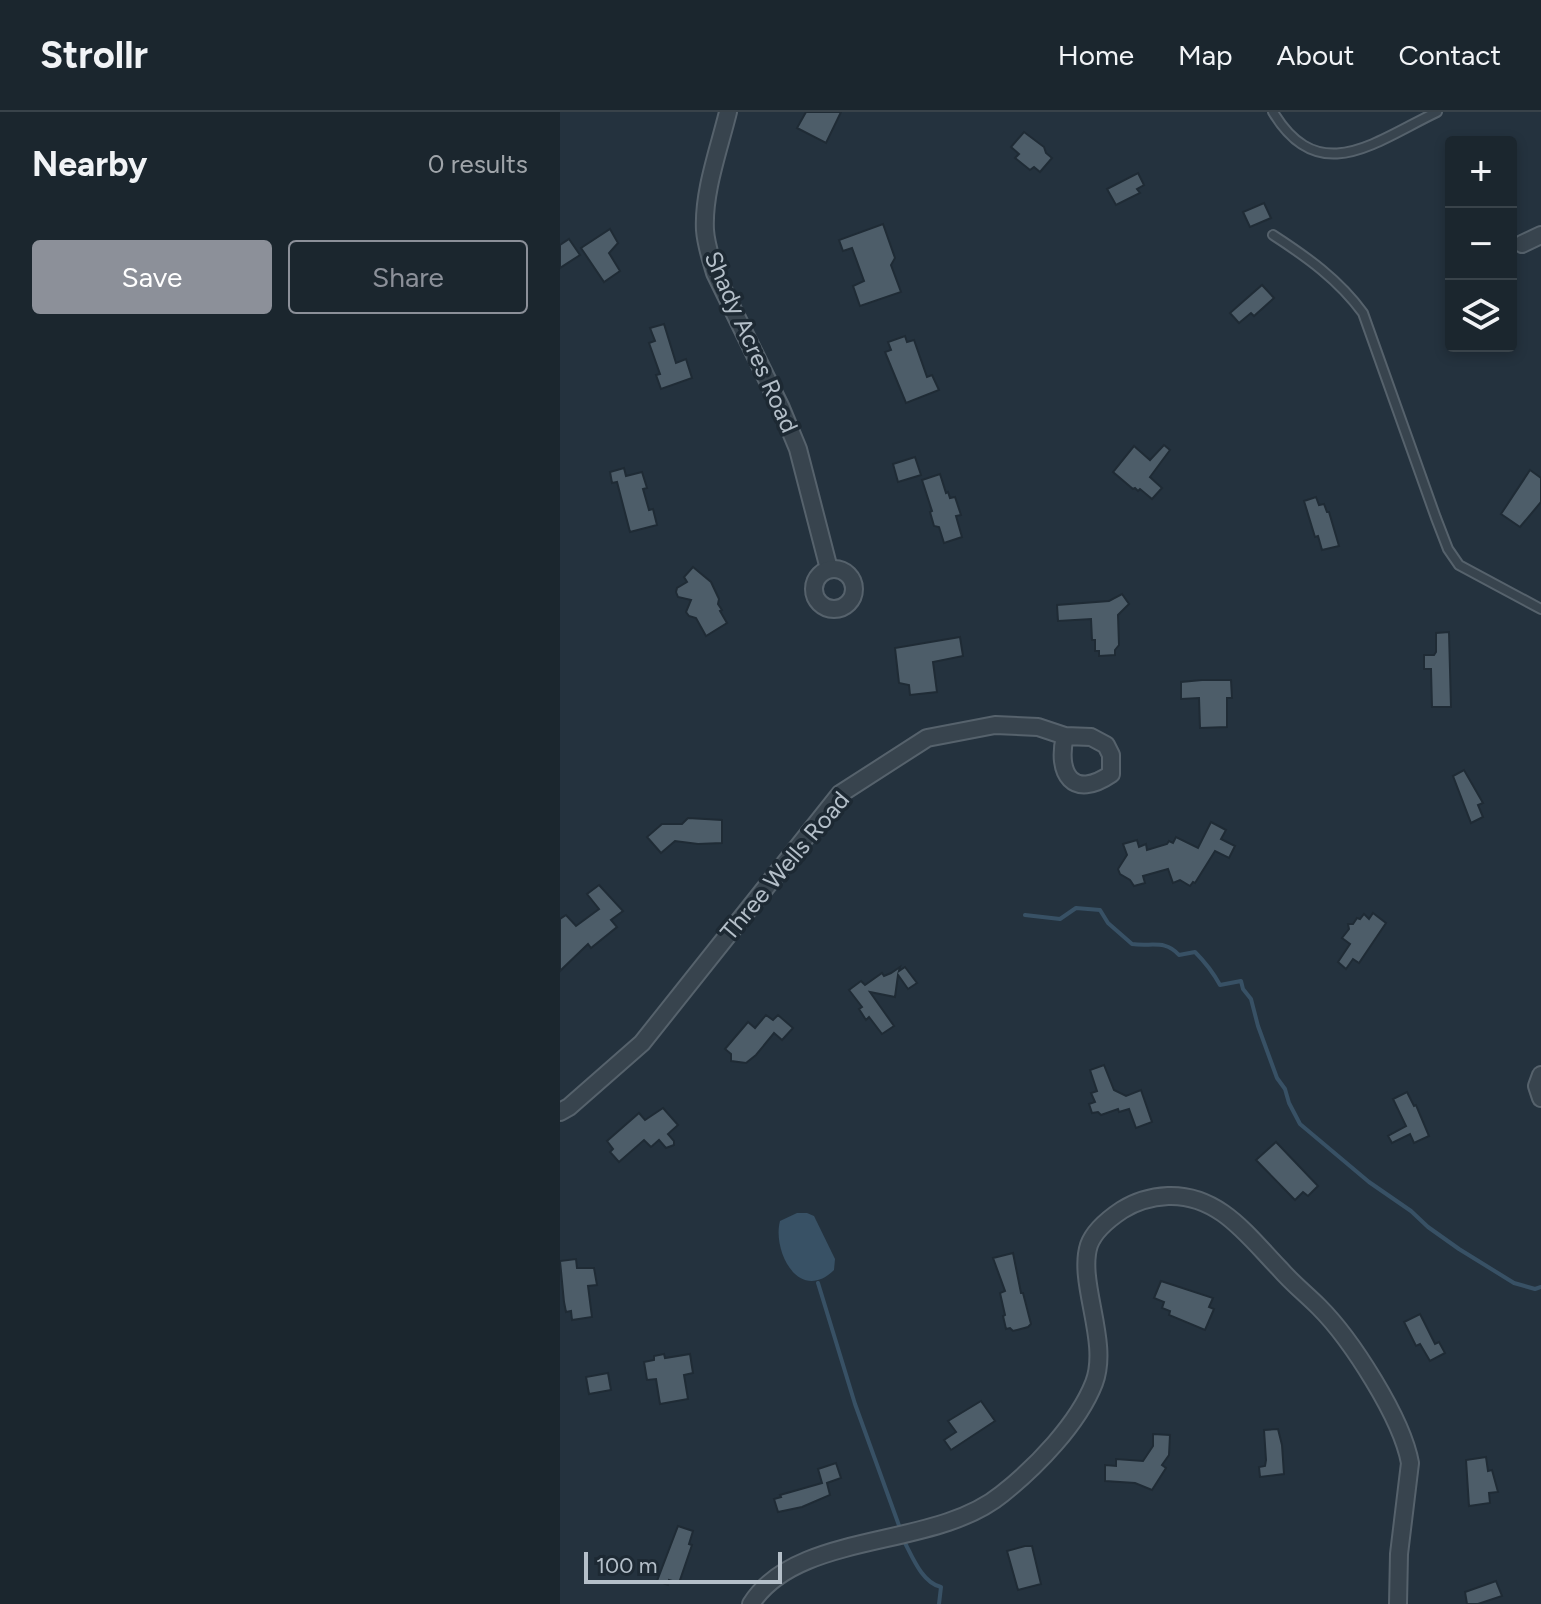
<!DOCTYPE html>
<html lang="en">
<head>
<meta charset="utf-8">
<style>
	:root { --surface:#1b262e; --page:#28323a; --text:#f1f3f6; --muted:#a0a5aa; --line:#39434a; --accent:#8c9099 }
	body { margin:0; font-family:Figtree,sans-serif; background:var(--page); color:var(--text) }
	.controls { position:absolute; right:24px; top:24px; display:grid; overflow:hidden; border-radius:8px; box-shadow:0 4px 12px #0003 }
	.controls button { width:72px; height:72px; display:grid; place-items:center; padding:0; border:0; border-bottom:2px solid var(--line); background:var(--surface); color:var(--text); font:40px sans-serif }
	.scale { position:absolute; left:24px; bottom:20px; width:198px; box-sizing:border-box; padding-left:8px; border:4px solid #b4bfc9; border-top:0; font-size:22px; line-height:28px; white-space:nowrap; color:#b4bfc9; -webkit-text-stroke:6px #1d2933; paint-order:stroke }
	.list { margin:0; padding:0; list-style:none }
	h2 { display:flex; justify-content:space-between; align-items:center; height:104px; margin:0; padding:0 32px; font-size:34px }
	h2 small { font-size:26px; font-weight:400; color:var(--muted) }
	.actions { display:flex; gap:16px; padding:24px 32px }
	.actions a { flex:1; padding:18px 0; border:2px solid var(--accent); border-radius:8px; text-align:center; font-size:28px; color:var(--accent) }
	.actions .main { background:var(--accent); color:#fff }
	.icon { flex:none; width:44px; height:44px; fill:none; stroke:currentColor; stroke-width:2; stroke-linecap:round; stroke-linejoin:round }
	.map { position:relative; flex:none; width:981px; height:1492px; overflow:hidden }
	header { display:flex; align-items:center; gap:48px; box-sizing:border-box; height:112px; padding:0 40px; background:var(--surface); border-bottom:2px solid var(--line) }
	header strong { font-size:38px }
	nav { display:flex; gap:44px; margin-inline-start:auto; font-size:28px }
	main { display:flex }
	aside { flex:1; background:var(--surface) }
	.map>svg:first-child { display:block }
	.water { fill:#385165 }
	.lines { fill:none; stroke-linecap:round; stroke-linejoin:round }
	.stream { stroke:#385165; stroke-width:4 }
	.building { fill:#4d5d69; stroke:#1f2b35; stroke-width:2 }
	.lane-casing { stroke:#56626c; stroke-width:12 }
	.street-casing { stroke:#56626c; stroke-width:20 }
	.lane { stroke:#38444e; stroke-width:8 }
	.street { stroke:#38444e; stroke-width:16 }
	.labels { text-anchor:middle; stroke-width:7; stroke-linejoin:round; paint-order:stroke }
	.street-label { font-size:24px; fill:#b4bfc9; stroke:#1d2933 }
</style>
</head>
<body>
<header>
<strong>Strollr</strong>
<nav><a>Home</a><a>Map</a><a>About</a><a>Contact</a></nav>
</header>
<main>
<aside>
<h2>Nearby<small>0 results</small></h2>
<ul class="list">
</ul>
<div class="actions"><a class="main">Save</a><a>Share</a></div>
</aside>
<div class="map">
<svg width="981" height="1492" viewBox="0 0 981 1492">
	<rect width="100%" height="100%" fill="#24323e"/>
	<path class="water" d="M 237,1101 L 247,1101 L 254,1104 L 275,1147 L 274,1158 C 239,1192 212,1139 220,1109 Z"/>
	<g class="lines">
		<g class="stream">
			<path d="M 465,803 L 500,807 L 516,796 L 540,798 L 548,811 L 572,832 C 591,835 605,827 619,843 L 635,840 C 644,849 654,862 660,873 L 681,869 L 683,877 L 691,887 L 698,914 L 717,966 L 725,977 L 729,991 L 740,1012 L 809,1070 L 851,1099 L 868,1115 L 899,1137 L 954,1171 L 975,1177 L 981,1175"/>
			<path d="M 258,1171 L 295,1292 L 341,1419"/>
			<path d="M 343,1427 C 352,1444 362,1471 381,1475 L 379,1492"/>
		</g>
	</g>
	<g class="building">
		<path d="M 246,0 L 281,0 L 266,31 L 237,16 Z"/>
		<path d="M 464,20 L 484,35 L 486,41 L 492,46 L 480,60 L 474,55 L 470,58 L 455,46 L 459,42 L 451,35 Z"/>
		<path d="M 578,61 L 584,73 L 577,77 L 580,81 L 556,93 L 547,77 Z"/>
		<path d="M 704,91 L 711,106 L 690,115 L 683,100 Z"/>
		<path d="M 323,112 L 335,146 L 331,153 L 341,180 L 300,194 L 293,174 L 304,169 L 292,136 L 283,139 L 279,128 Z"/>
		<path d="M 50,117 L 58,131 L 49,141 L 60,159 L 44,170 L 21,136 Z"/>
		<path d="M 9,127 L 20,143 L 0,156 L 0,133 Z"/>
		<path d="M 702,173 L 714,186 L 694,204 L 691,201 L 679,211 L 670,201 Z"/>
		<path d="M 104,212 L 116,251 L 126,247 L 132,266 L 101,277 L 96,263 L 100,262 L 89,231 L 95,229 L 90,216 Z"/>
		<path d="M 345,224 L 347,230 L 354,228 L 367,265 L 372,263 L 379,278 L 346,291 L 325,240 L 331,238 L 328,230 Z"/>
		<path d="M 604,333 L 610,338 L 590,365 L 602,376 L 592,387 L 580,377 L 578,379 L 575,376 L 573,377 L 553,360 L 574,334 L 590,348 Z"/>
		<path d="M 355,345 L 361,363 L 338,370 L 333,352 Z"/>
		<path d="M 64,356 L 66,364 L 82,360 L 87,376 L 83,377 L 89,398 L 93,397 L 97,413 L 70,420 L 57,370 L 52,371 L 50,360 Z"/>
		<path d="M 970,358 L 981,366 L 981,390 L 960,415 L 941,402 Z"/>
		<path d="M 380,362 L 386,381 L 388,380 L 390,386 L 395,385 L 401,403 L 396,404 L 402,425 L 384,431 L 379,415 L 374,414 L 370,400 L 372,399 L 362,368 Z"/>
		<path d="M 756,385 L 759,393 L 764,392 L 767,400 L 769,400 L 779,434 L 762,438 L 758,424 L 755,425 L 744,389 Z"/>
		<path d="M 133,455 L 151,470 L 159,487 L 158,492 L 162,498 L 160,499 L 167,511 L 146,524 L 136,506 L 129,504 L 126,500 L 131,488 L 118,485 L 116,480 L 117,476 L 127,470 L 124,465 Z"/>
		<path d="M 562,482 L 569,492 L 558,503 L 559,533 L 555,538 L 555,543 L 539,544 L 539,539 L 535,539 L 535,528 L 532,528 L 531,507 L 498,509 L 497,493 L 549,489 Z"/>
		<path d="M 889,520 L 891,595 L 872,595 L 871,557 L 864,557 L 864,543 L 874,543 L 876,540 L 876,521 Z"/>
		<path d="M 400,525 L 403,544 L 373,550 L 377,580 L 350,583 L 349,573 L 339,571 L 335,536 Z"/>
		<path d="M 642,568 L 671,568 L 672,586 L 667,586 L 667,615 L 640,616 L 639,586 L 621,587 L 621,570 Z"/>
		<path d="M 904,658 L 923,691 L 918,693 L 923,705 L 911,711 L 893,664 Z"/>
		<path d="M 128,706 L 162,708 L 162,731 L 138,732 L 115,729 L 101,741 L 87,725 L 102,712 L 122,712 Z"/>
		<path d="M 651,710 L 666,718 L 661,727 L 675,734 L 669,746 L 655,739 L 635,771 L 633,770 L 630,774 L 620,768 L 613,771 L 608,757 L 583,764 L 585,771 L 574,774 L 570,768 L 560,762 L 558,757 L 567,743 L 563,732 L 577,728 L 579,735 L 586,732 L 587,738 L 607,732 L 609,729 L 613,731 L 616,725 L 638,736 Z"/>
		<path d="M 39,773 L 63,799 L 51,808 L 57,815 L 31,836 L 28,832 L 0,859 L 0,807 L 6,803 L 16,814 L 39,797 L 27,782 Z"/>
		<path d="M 813,801 L 826,811 L 799,851 L 793,847 L 786,857 L 778,850 L 790,832 L 782,826 L 789,817 L 788,812 L 793,812 L 797,806 L 800,807 L 804,802 L 809,807 Z"/>
		<path d="M 340,855 L 339,859 L 345,855 L 357,871 L 348,877 L 338,863 L 335,885 L 310,880 L 334,914 L 322,922 L 309,905 L 306,908 L 299,897 L 302,895 L 289,878 L 301,869 L 305,873 L 322,861 L 324,864 L 331,861 Z"/>
		<path d="M 206,903 L 213,908 L 218,903 L 233,916 L 222,928 L 214,921 L 196,943 L 186,951 L 171,949 L 171,942 L 165,937 L 188,910 L 195,916 Z"/>
		<path d="M 544,953 L 554,978 L 566,984 L 581,978 L 592,1010 L 576,1016 L 569,997 L 559,1000 L 558,997 L 541,1003 L 538,1000 L 532,1001 L 529,992 L 535,990 L 531,981 L 537,979 L 530,958 Z"/>
		<path d="M 847,980 L 854,994 L 856,993 L 869,1024 L 854,1031 L 850,1022 L 832,1031 L 828,1024 L 846,1014 L 833,987 Z"/>
		<path d="M 103,996 L 118,1013 L 108,1022 L 114,1029 L 114,1033 L 106,1036 L 99,1028 L 91,1035 L 84,1028 L 59,1050 L 50,1040 L 53,1037 L 47,1029 L 79,1001 L 85,1008 Z"/>
		<path d="M 716,1030 L 758,1074 L 748,1084 L 743,1080 L 735,1088 L 696,1048 Z"/>
		<path d="M 453,1141 L 461,1181 L 463,1181 L 471,1212 L 468,1215 L 453,1219 L 450,1216 L 446,1217 L 443,1204 L 445,1203 L 440,1181 L 445,1179 L 433,1146 Z"/>
		<path d="M 16,1147 L 17,1156 L 34,1156 L 37,1173 L 28,1174 L 32,1205 L 12,1208 L 11,1199 L 6,1200 L 4,1190 L 0,1149 Z"/>
		<path d="M 601,1169 L 653,1186 L 649,1195 L 654,1197 L 645,1218 L 609,1203 L 610,1199 L 602,1196 L 604,1190 L 594,1186 Z"/>
		<path d="M 860,1202 L 875,1232 L 879,1230 L 885,1241 L 870,1249 L 860,1232 L 856,1234 L 844,1210 Z"/>
		<path d="M 104,1242 L 105,1246 L 130,1242 L 133,1261 L 124,1263 L 128,1287 L 100,1292 L 96,1267 L 87,1268 L 84,1250 L 94,1248 L 94,1244 Z"/>
		<path d="M 48,1261 L 51,1278 L 29,1282 L 26,1265 Z"/>
		<path d="M 421,1289 L 435,1309 L 391,1338 L 384,1328 L 396,1320 L 388,1309 Z"/>
		<path d="M 718,1317 L 722,1333 L 724,1362 L 700,1365 L 699,1355 L 705,1354 L 706,1348 L 704,1318 Z"/>
		<path d="M 593,1322 L 610,1323 L 609,1343 L 602,1353 L 606,1356 L 592,1378 L 575,1371 L 545,1369 L 545,1353 L 556,1354 L 556,1347 L 583,1349 L 593,1334 Z"/>
		<path d="M 926,1345 L 928,1359 L 932,1358 L 938,1380 L 929,1381 L 930,1391 L 909,1394 L 906,1348 Z"/>
		<path d="M 276,1351 L 281,1366 L 267,1371 L 270,1383 L 242,1395 L 218,1400 L 214,1387 L 221,1385 L 220,1383 L 262,1371 L 258,1357 Z"/>
		<path d="M 118,1414 L 133,1419 L 129,1432 L 132,1433 L 119,1471 L 109,1468 L 108,1473 L 97,1469 Z"/>
		<path d="M 465,1434 L 472,1434 L 481,1472 L 458,1478 L 447,1439 Z"/>
		<path d="M 936,1469 L 942,1484 L 918,1492 L 907,1492 L 905,1480 Z"/>
	</g>
	<g class="lines">
		<defs>
			<g id="lane">
				<path d="M 713,0 C 759,77 816,29 877,0"/>
				<path d="M 713,123 C 747,145 779,168 803,201 L 876,406 L 888,437 L 899,453 L 981,497"/>
			</g>
			<g id="street">
				<path d="M 168,0 C 159,37 143,80 145,118 C 146,133 151,147 155,161 L 221,296 L 238,337 L 269,457"/>
				<path d="M 962,132 L 981,123"/>
				<circle cx="274" cy="477" r="20"/>
				<path d="M 981,963 L 977,974 L 981,986"/>
				<path d="M 0,1000 L 9,995 L 82,931 L 280,682 L 367,626 L 435,613 L 478,615 L 505,624 L 531,625 L 546,633 L 551,643 L 551,662 C 513,688 496,662 505,624"/>
				<path d="M 191,1492 C 238,1418 374,1438 442,1382 C 476,1355 518,1312 534,1271 C 550,1230 517,1170 529,1133 C 534,1119 550,1106 562,1098 C 576,1089 591,1085 608,1084 C 659,1082 688,1124 720,1157 C 732,1171 746,1182 759,1195 C 791,1227 842,1306 850,1351 L 839,1442 L 838,1492"/>
			</g>
		</defs>
		<use href="#lane" class="lane-casing"/>
		<use href="#street" class="street-casing"/>
		<use href="#lane" class="lane"/>
		<use href="#street" class="street"/>
	</g>
	<g class="labels">
		<g class="street-label">
			<text transform="translate(191 230) rotate(66)" y="8">Shady Acres Road</text>
			<text transform="translate(225 754) rotate(-50)" y="8">Three Wells Road</text>
		</g>
	</g>
</svg>
<div class="controls">
<button>+</button>
<button>−</button>
<button><svg class="icon" aria-label="layers" viewBox="0 0 24 24"><path d="M12 4l9 5-9 5-9-5zM3 14l9 5 9-5"/></svg></button>
</div>
<div class="scale">100 m</div>
</div>
</main>
</body>
</html>
